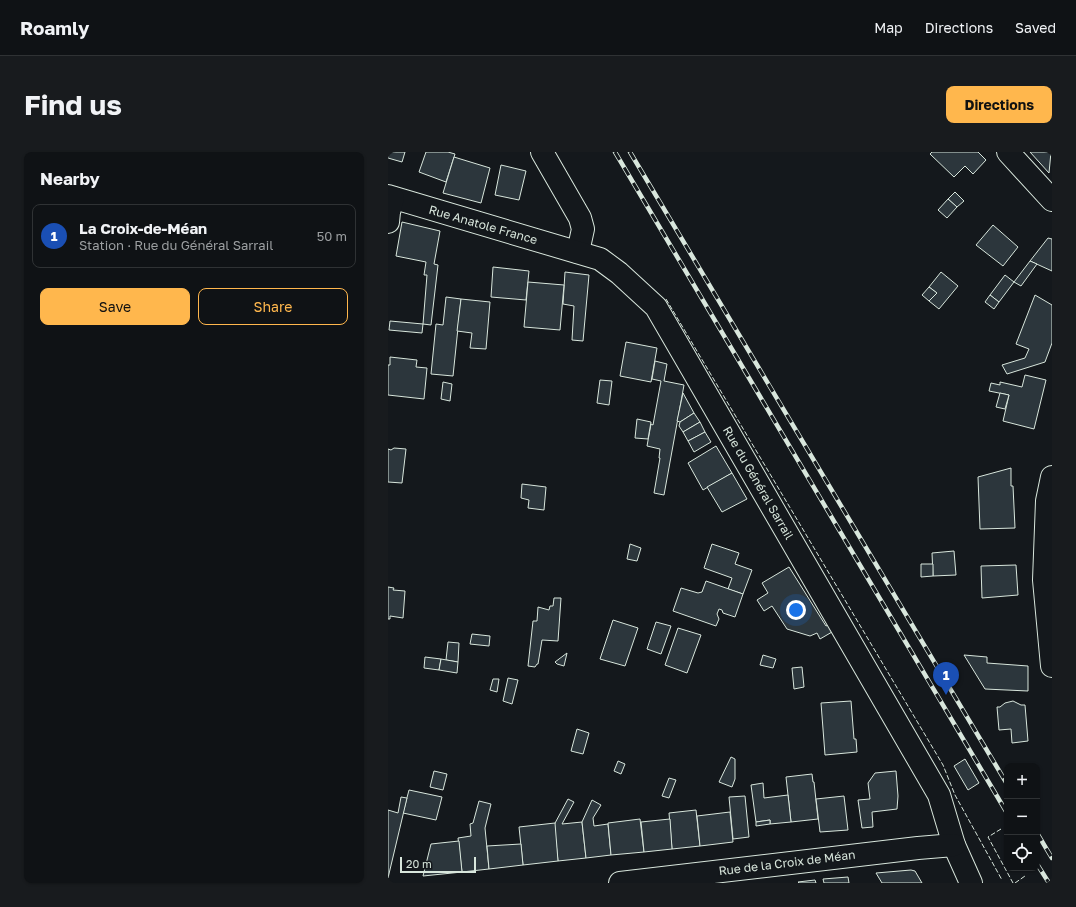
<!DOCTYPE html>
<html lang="en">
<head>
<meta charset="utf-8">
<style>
	:root { --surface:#0f1215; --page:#181b1e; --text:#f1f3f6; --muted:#9b9ea0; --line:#2f3234; --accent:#ffb74d }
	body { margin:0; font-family:"Golos Text",sans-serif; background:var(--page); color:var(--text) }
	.controls { position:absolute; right:12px; bottom:12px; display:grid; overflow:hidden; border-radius:8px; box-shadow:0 1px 3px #0004 }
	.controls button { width:36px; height:36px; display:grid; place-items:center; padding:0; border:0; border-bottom:1px solid var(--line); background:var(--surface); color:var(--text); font:20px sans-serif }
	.scale { position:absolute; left:12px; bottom:10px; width:76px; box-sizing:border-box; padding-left:4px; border:2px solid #d8e6dc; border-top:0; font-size:11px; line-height:14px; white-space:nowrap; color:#d8e6dc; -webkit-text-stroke:3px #14181c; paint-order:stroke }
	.you { position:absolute; left:408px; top:458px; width:14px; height:14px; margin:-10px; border:3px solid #fff; border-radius:50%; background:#1a73e8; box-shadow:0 0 0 6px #1a73e833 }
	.badge { display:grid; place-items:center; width:26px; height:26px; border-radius:50%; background:var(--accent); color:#fff; font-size:13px; font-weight:700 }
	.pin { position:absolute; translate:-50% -33px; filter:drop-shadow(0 1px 2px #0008) }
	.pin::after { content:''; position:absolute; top:21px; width:14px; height:12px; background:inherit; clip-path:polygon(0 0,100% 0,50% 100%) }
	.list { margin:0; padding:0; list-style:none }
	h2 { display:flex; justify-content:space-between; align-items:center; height:52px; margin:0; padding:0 16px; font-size:17px }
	h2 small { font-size:13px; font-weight:400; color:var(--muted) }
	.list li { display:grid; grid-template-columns:26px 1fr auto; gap:12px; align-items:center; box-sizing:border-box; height:64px; margin:0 8px 8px; padding:0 8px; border:1px solid var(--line); border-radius:8px }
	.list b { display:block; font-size:15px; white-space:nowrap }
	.list p { margin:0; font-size:13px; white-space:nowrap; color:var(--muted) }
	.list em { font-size:13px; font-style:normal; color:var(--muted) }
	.actions { display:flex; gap:8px; padding:12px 16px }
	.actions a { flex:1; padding:9px 0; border:1px solid var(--accent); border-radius:8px; text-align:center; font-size:14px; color:var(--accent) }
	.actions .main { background:var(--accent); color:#111 }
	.icon { flex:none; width:22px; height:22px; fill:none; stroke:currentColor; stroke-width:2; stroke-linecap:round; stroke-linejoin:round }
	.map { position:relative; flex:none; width:664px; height:731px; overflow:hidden; border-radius:8px }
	header { display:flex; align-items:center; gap:24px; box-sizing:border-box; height:56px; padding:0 20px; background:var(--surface); border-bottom:1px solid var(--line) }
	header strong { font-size:19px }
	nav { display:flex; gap:22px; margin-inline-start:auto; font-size:14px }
	.intro { display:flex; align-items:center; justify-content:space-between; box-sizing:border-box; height:96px; padding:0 24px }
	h1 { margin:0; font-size:28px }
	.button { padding:10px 18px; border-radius:8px; background:var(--accent); color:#111; font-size:14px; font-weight:700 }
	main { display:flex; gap:24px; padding:0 24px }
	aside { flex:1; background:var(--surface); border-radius:8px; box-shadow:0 1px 3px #0004 }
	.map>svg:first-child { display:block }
	.building { fill:#2c363c; stroke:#d8e6dc }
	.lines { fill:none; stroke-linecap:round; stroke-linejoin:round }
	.minor-casing { stroke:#d8e6dc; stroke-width:24 }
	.minor { stroke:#14181c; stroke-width:22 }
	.rail-casing { stroke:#d8e6dc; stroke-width:4.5 }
	.rail { stroke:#14181c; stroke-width:3; stroke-dasharray:9; stroke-linecap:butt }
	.fence { stroke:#d8e6dc; stroke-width:1; stroke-dasharray:5 2; stroke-linecap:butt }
	.labels { text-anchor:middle; stroke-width:3; stroke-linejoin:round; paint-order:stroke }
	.street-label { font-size:12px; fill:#d8e6dc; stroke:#14181c }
</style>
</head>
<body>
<header>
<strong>Roamly</strong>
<nav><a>Map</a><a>Directions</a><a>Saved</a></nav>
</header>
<div class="intro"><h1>Find us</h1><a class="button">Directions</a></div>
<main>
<aside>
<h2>Nearby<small></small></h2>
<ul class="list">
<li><span class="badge" style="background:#1a4fb4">1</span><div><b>La Croix-de-Méan</b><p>Station · Rue du Général Sarrail</p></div><em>50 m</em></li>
</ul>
<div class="actions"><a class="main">Save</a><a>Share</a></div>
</aside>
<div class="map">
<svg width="664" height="731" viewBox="0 0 664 731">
	<rect width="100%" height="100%" fill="#14181c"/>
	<g class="building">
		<path d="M 0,0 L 17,0 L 14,10 L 0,6 Z"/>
		<path d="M 38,0 L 60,0 L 67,2 L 58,30 L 31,20 Z"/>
		<path d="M 544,0 L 590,0 L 598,8 L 585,22 L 577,14 L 566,25 L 542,2 Z"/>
		<path d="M 642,0 L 663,0 L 661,21 Z"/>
		<path d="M 66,5 L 102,16 L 93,51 L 55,41 Z"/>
		<path d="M 113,13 L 138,19 L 131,48 L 107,43 Z"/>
		<path d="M 567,40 L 576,49 L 569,55 L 560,47 Z"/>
		<path d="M 560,47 L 569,55 L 559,66 L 550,58 Z"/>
		<path d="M 14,70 L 52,79 L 46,112 L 50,113 L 43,173 L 35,172 L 39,123 L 36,123 L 38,110 L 8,104 Z"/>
		<path d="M 605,73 L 630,95 L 615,114 L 588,93 Z"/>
		<path d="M 660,86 L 664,87 L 664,119 L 642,109 Z"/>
		<path d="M 642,109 L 649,112 L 633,134 L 626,130 Z"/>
		<path d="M 105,115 L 141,119 L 138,148 L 103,145 Z"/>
		<path d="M 177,120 L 201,123 L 195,189 L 184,188 L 186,154 L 175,152 Z"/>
		<path d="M 553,120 L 570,134 L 551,157 L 541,149 L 549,141 L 541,135 Z"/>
		<path d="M 617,123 L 626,130 L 611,150 L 602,143 Z"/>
		<path d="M 140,130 L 176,133 L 172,178 L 136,175 Z"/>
		<path d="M 541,135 L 549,141 L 541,149 L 534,143 Z"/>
		<path d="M 602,143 L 611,150 L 606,157 L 597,150 Z"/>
		<path d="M 647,143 L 664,153 L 664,191 L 657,210 L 619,222 L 614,213 L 637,206 L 641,197 L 628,192 Z"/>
		<path d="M 58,145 L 73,147 L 65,224 L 43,222 L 48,172 L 55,173 Z"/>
		<path d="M 73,147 L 102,150 L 98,197 L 82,196 L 84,181 L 69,179 Z"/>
		<path d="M 2,169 L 35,172 L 34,181 L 1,178 Z"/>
		<path d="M 238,190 L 269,196 L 263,230 L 232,224 Z"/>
		<path d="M 2,205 L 29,208 L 28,215 L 39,216 L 36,247 L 0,243 L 0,213 L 2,213 Z"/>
		<path d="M 267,209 L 279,212 L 276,229 L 296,233 L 276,343 L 266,341 L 272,306 L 271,306 L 272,297 L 259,294 L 263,272 L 265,273 L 273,229 L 264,227 Z"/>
		<path d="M 637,223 L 658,228 L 646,277 L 615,269 L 621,243 L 601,239 L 603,231 L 612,233 L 612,230 L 634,235 Z"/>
		<path d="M 212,228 L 224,229 L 221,253 L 209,251 Z"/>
		<path d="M 55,230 L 64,232 L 62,249 L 53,247 Z"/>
		<path d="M 295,241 L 306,261 L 292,270 L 289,269 Z"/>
		<path d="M 612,241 L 621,243 L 617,257 L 608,255 Z"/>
		<path d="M 306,261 L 312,270 L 295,280 L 291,274 L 292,270 Z"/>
		<path d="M 249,267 L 263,270 L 260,287 L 247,286 Z"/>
		<path d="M 312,270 L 317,280 L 300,289 L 295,280 Z"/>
		<path d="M 317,280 L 323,290 L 306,300 L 300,289 Z"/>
		<path d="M 328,294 L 344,321 L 315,338 L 300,311 Z"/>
		<path d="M 6,296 L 18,297 L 14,331 L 0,330 L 0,297 L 3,298 Z"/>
		<path d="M 623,316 L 623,334 L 625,334 L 627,376 L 592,377 L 590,325 Z"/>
		<path d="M 344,321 L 359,347 L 334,360 L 319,335 Z"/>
		<path d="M 134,332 L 158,335 L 156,358 L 140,356 L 141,348 L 133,346 Z"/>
		<path d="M 242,392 L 253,396 L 249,409 L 239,407 Z"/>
		<path d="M 324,392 L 351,401 L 347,412 L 364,418 L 355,442 L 340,437 L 344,426 L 316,416 Z"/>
		<path d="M 566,399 L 568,423 L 545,424 L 544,401 Z"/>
		<path d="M 533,412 L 545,412 L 545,424 L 533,425 Z"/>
		<path d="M 628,413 L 630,443 L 594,446 L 593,414 Z"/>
		<path d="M 401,415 L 438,474 L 440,473 L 444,480 L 432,487 L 429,481 L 422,484 L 399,477 L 384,454 L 376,459 L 369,448 L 380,441 L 374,431 Z"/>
		<path d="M 318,429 L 355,442 L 347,465 L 335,461 L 334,458 L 331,457 L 329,462 L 331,467 L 328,474 L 285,459 L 293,436 L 310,441 L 314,440 Z"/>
		<path d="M 0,435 L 6,436 L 5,438 L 17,439 L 15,466 L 2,464 L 2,467 L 0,467 Z"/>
		<path d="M 166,446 L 173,446 L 170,489 L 154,488 L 150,512 L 149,512 L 147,515 L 140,514 L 145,469 L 149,469 L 150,455 L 161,458 L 162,454 L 165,454 Z"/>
		<path d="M 225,468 L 250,476 L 237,514 L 212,507 Z"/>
		<path d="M 268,470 L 283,474 L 273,502 L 259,497 Z"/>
		<path d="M 290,476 L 313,483 L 299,521 L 277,513 Z"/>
		<path d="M 84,482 L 102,484 L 101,494 L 82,492 Z"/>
		<path d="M 60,490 L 71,491 L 70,510 L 58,508 Z"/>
		<path d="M 179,501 L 176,514 L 169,512 L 167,510 Z"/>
		<path d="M 375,503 L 388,507 L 385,516 L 372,513 Z"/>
		<path d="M 576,503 L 599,505 L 599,511 L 640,514 L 640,539 L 597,537 Z"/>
		<path d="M 37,505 L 53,507 L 51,518 L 36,516 Z"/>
		<path d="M 53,507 L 70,510 L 69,521 L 51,518 Z"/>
		<path d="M 414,515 L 416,535 L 406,537 L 404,516 Z"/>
		<path d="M 120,526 L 130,528 L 124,552 L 115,549 Z"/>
		<path d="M 105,527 L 111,527 L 109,540 L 102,538 Z"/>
		<path d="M 463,549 L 466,587 L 468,587 L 469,600 L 437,603 L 433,551 Z"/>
		<path d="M 625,549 L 633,553 L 637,553 L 640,589 L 624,591 L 623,577 L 611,578 L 609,555 L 612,555 L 617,551 Z"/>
		<path d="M 189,577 L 201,581 L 195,602 L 183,599 Z"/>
		<path d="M 343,605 L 347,607 L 347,627 L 344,635 L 331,630 Z"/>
		<path d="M 577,607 L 591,631 L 580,638 L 566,614 Z"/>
		<path d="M 230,609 L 237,612 L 233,622 L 226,619 Z"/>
		<path d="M 46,619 L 59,622 L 55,638 L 42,635 Z"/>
		<path d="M 508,619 L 510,644 L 509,657 L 484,660 L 485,675 L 474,676 L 470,648 L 482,647 L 480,631 L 487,621 Z"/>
		<path d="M 424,622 L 425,630 L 426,630 L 430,667 L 403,670 L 398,625 Z"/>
		<path d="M 281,626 L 288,628 L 281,646 L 274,644 Z"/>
		<path d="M 375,631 L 376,646 L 400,643 L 403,670 L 382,672 L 382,668 L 368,670 L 363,633 Z"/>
		<path d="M 21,638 L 54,645 L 48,668 L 15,661 Z"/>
		<path d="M 357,644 L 361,685 L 345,687 L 341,645 Z"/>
		<path d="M 456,644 L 460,678 L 432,680 L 428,647 Z"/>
		<path d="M 13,645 L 19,646 L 0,726 L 0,658 L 10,661 Z"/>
		<path d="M 180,647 L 186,650 L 174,672 L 194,670 L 198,706 L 170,709 L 166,673 Z"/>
		<path d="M 204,648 L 213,653 L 205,666 L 206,674 L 220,672 L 223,703 L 198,706 L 194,670 Z"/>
		<path d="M 91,649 L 103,652 L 97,676 L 101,717 L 74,720 L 70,686 L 83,684 L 82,672 L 85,671 Z"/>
		<path d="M 308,658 L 312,694 L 284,697 L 281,661 Z"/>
		<path d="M 342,660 L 345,690 L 312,694 L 309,664 Z"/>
		<path d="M 252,667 L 256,700 L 223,703 L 220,671 Z"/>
		<path d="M 282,667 L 284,697 L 256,700 L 253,670 Z"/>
		<path d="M 382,668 L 382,672 L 368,674 L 368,670 Z"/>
		<path d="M 167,671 L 170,709 L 135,713 L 131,675 Z"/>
		<path d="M 71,689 L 74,720 L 35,724 L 43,692 Z"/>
		<path d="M 133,692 L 135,713 L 101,717 L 99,694 Z"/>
		<path d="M 523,718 L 527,719 L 534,731 L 494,731 L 488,721 Z"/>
		<path d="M 460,725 L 461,731 L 436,731 L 435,727 Z"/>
		<path d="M 427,728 L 428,731 L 411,731 L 410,730 Z"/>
	</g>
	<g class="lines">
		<defs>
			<g id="minor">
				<path d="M 154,0 L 192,66 L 195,77 L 190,100"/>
				<path d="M 620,0 L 664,48"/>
				<path d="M 0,44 L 212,107 L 231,121 L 268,155 L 551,643 L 566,693 L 583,731"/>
				<path d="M 0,70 L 1,60 L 5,46"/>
				<path d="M 664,325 L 659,349 L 656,428 L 664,514"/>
				<path d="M 232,731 L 530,696 L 566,693"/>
			</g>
		</defs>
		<use href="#minor" class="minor-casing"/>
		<use href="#minor" class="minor"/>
		<defs>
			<g id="rail">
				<path d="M 227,0 L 619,661"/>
				<path d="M 242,0 L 619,632"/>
				<path d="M 649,681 L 664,706"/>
				<path d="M 649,712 L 661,731"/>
			</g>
		</defs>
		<use href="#rail" class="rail-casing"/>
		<use href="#rail" class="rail"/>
		<g class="fence">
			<path d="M 278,147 L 555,613 L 567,643 L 614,728"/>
			<path d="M 613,677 L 600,685 L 625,731"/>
			<path d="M 627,731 L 637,724"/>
		</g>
	</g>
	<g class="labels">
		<g class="street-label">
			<text transform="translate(95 73) rotate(16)" y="4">Rue Anatole France</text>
			<text transform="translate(370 331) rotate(60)" y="4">Rue du Général Sarrail</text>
			<text transform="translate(399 711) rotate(-7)" y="4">Rue de la Croix de Méan</text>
		</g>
	</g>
</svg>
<div class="controls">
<button>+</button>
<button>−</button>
<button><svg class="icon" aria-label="locate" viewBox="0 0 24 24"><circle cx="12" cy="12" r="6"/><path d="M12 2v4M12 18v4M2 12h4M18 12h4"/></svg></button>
</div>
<div class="scale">20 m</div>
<div class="you"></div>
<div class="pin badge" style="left:558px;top:543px;background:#1a4fb4">1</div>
</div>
</main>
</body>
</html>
